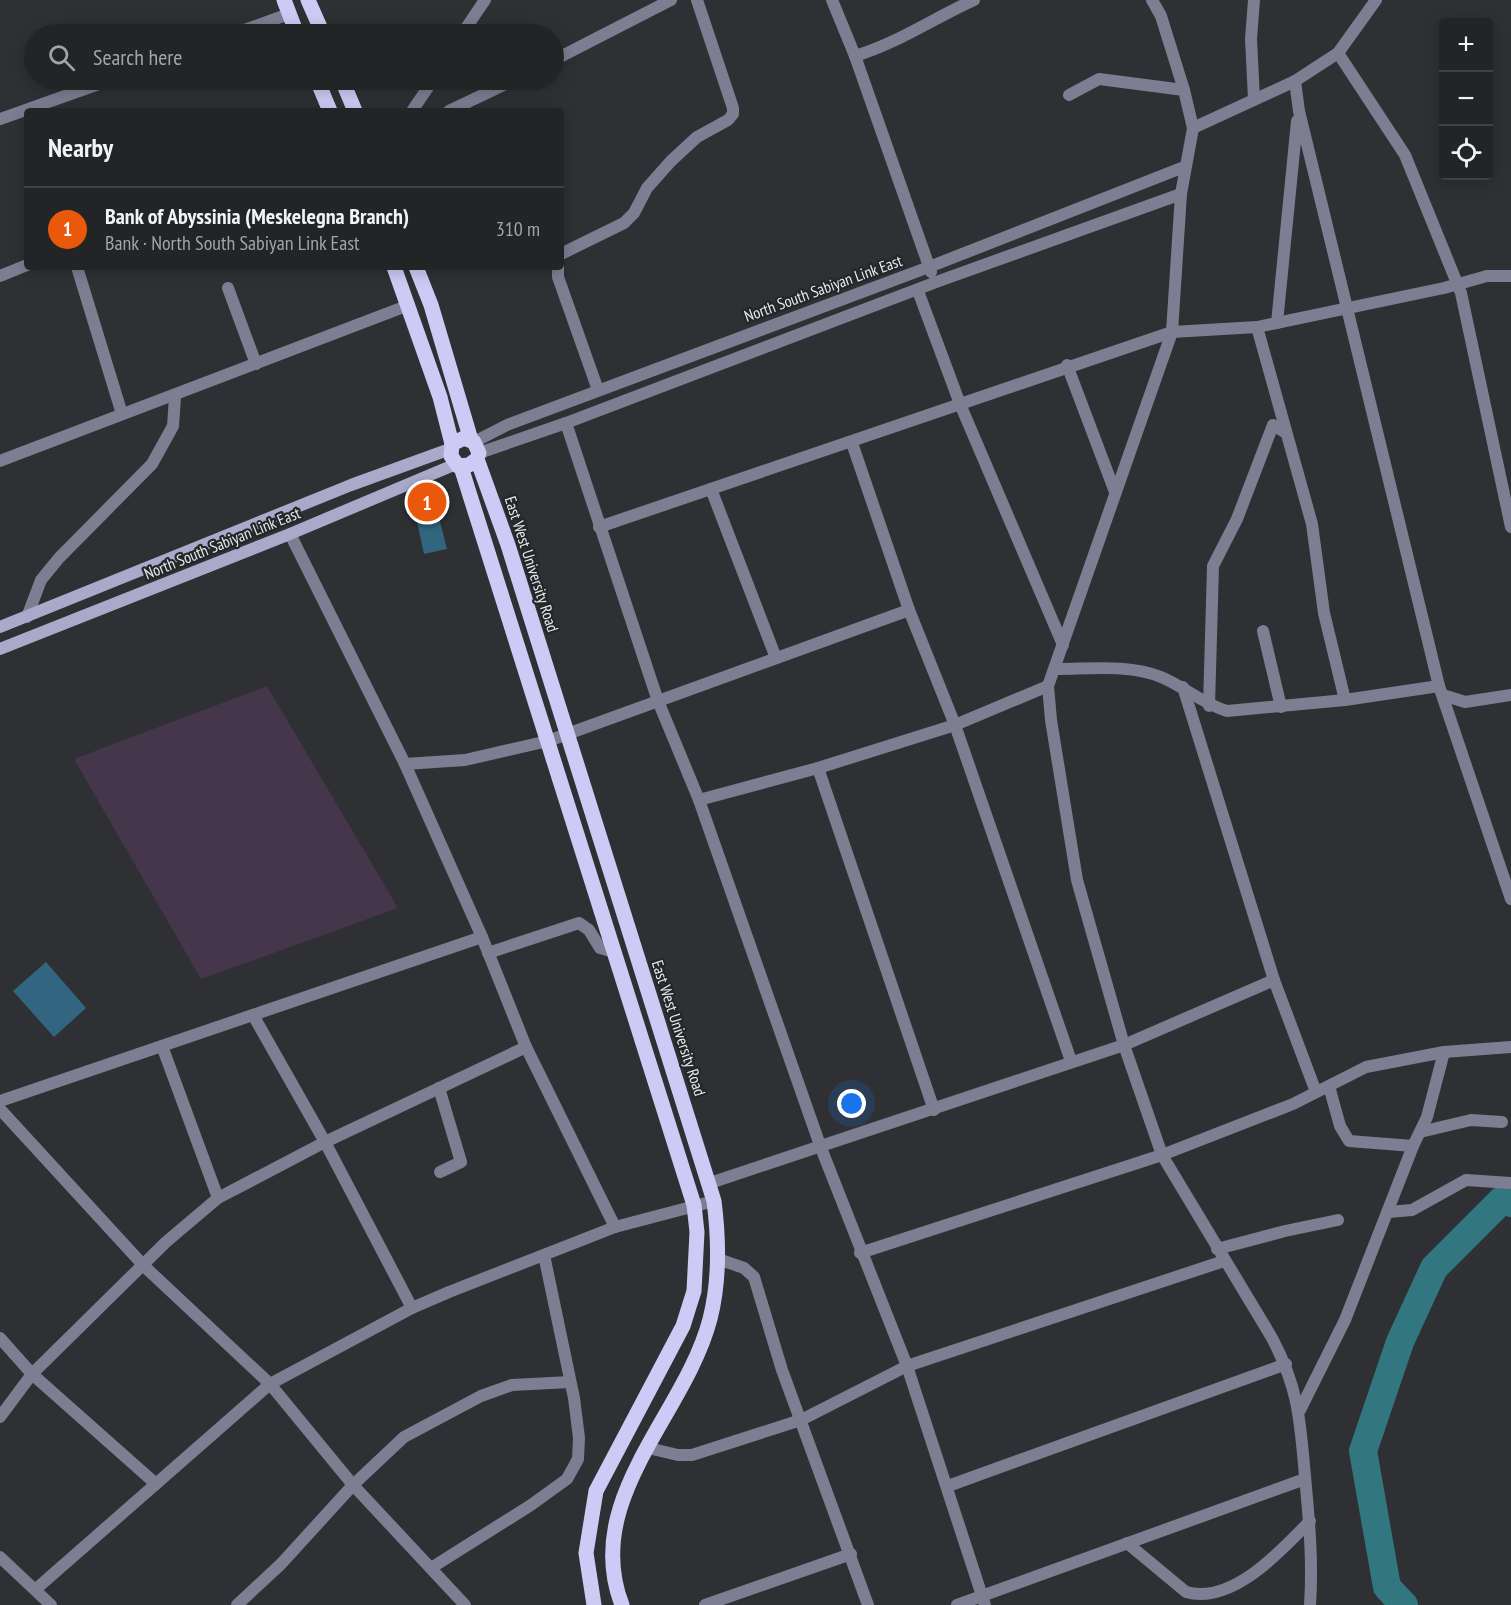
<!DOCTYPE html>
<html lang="en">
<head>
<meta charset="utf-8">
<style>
	:root { --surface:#222426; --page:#2a2c2e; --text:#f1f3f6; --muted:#a2a4a7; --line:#3f4143; --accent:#ea580c }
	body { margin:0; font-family:"PT Sans Narrow",sans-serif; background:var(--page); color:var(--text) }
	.controls { position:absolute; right:18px; top:18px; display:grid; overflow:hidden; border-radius:6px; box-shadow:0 3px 15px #0003 }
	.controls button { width:54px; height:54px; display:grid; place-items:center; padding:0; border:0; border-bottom:2px solid var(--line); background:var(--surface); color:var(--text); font:30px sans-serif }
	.you { position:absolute; left:852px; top:1104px; width:21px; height:21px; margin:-15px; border:4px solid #fff; border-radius:50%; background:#1a73e8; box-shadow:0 0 0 9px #1a73e833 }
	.badge { display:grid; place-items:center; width:39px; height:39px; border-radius:50%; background:var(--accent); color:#fff; font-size:20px; font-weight:700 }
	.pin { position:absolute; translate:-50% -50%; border:3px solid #fff; box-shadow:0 2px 6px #0006 }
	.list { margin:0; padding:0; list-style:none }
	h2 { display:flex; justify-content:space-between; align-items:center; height:78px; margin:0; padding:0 24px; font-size:26px }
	h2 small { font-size:20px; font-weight:400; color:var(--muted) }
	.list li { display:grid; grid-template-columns:39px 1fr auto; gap:18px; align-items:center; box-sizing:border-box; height:84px; padding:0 24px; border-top:2px solid var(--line) }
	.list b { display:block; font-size:22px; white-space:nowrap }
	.list p { margin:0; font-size:20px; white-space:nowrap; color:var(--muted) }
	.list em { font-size:20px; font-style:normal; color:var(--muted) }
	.icon { flex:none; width:33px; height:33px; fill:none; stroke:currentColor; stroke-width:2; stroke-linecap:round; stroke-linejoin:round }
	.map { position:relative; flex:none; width:1511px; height:1605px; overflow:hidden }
	.search { position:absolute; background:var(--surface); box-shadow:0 3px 15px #0003; left:24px; top:24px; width:540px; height:66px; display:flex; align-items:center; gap:15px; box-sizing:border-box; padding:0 21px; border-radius:33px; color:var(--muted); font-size:22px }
	.panel { position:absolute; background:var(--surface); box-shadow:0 3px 15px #0003; left:24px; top:108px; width:540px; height:162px; border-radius:6px }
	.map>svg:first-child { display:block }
	.green { fill:#45364c }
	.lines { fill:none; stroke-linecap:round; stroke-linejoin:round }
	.river { stroke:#32777f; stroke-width:28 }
	.building { fill:#326680 }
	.minor { stroke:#7e7d92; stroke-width:12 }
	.secondary { stroke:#aba9ca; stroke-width:12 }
	.primary { stroke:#cdcbf5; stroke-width:15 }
	.labels { text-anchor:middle; stroke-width:4.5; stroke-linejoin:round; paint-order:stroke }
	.street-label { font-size:16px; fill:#e9eaed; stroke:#242629 }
</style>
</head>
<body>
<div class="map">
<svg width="1511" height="1605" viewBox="0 0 1511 1605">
	<rect width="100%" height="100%" fill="#2e3033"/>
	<path class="green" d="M 267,686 L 398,908 L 201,979 L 74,759 Z"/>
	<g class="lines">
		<path class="river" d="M 1404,1605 L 1387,1587 L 1363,1451 L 1400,1342 L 1434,1268 L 1503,1199 L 1511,1203"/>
	</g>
	<g class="building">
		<path d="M 426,501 L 437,510 L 447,549 L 424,554 L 413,503 Z"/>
		<path d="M 46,962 L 86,1008 L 54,1037 L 13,991 Z"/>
	</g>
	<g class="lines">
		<g class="minor">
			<path d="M 832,0 L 855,56 L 931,272"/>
			<path d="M 1152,0 L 1161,16 L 1184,90 L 1193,128 L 1181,194 L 1172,332 L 1048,686 L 1051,720 L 1077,880 L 1124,1045 L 1162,1155 L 1272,1338 C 1299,1389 1300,1421 1305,1476 C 1309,1520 1313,1561 1310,1605"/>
			<path d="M 1254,0 L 1251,39 L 1254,99"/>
			<path d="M 233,34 L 289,14"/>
			<path d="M 462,34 L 485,0"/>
			<path d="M 1338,53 L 1405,155 L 1461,293 L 1511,527"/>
			<path d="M 855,56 C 898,43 934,18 974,0"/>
			<path d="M 554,60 L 671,0"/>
			<path d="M 1295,81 L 1299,111 L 1439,686 L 1511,899"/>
			<path d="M 1069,95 L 1099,79 L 1184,90"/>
			<path d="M 412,111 L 433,80"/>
			<path d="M 449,111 L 514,80"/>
			<path d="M 0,119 L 110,80"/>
			<path d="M 1193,128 L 1295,81 L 1338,53 L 1376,0"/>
			<path d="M 561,254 L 624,223 L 634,213 L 647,188 L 671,161 L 697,137 L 728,120 L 733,114 L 733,108 L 697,0"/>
			<path d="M 77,267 L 122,414"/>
			<path d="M 558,267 L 558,277 L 598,390"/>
			<path d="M 0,276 L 27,265"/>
			<path d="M 228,288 L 256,364"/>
			<path d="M 918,291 L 960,404 L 1063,645"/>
			<path d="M 1277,323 L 1297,121"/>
			<path d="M 1257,327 L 1312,524 L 1324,613 L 1345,700"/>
			<path d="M 1067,365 L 1115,492"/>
			<path d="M 566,423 L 658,701 L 699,800 L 821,1148 L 907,1366 L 985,1605"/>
			<path d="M 474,442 L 507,425 L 929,267 L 1184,167"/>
			<path d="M 852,443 L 909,610 L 955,725 L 1071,1061"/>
			<path d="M 479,453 L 566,423 L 939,281 L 1181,194"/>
			<path d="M 0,461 L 409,305"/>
			<path d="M 711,489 L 776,658"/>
			<path d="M 599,527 L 1172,332 L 1257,327 L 1444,288 L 1487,276 L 1511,276"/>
			<path d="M 290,534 L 405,764 L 482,937 L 526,1047 L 615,1227"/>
			<path d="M 27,617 L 41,580 L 59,558 L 152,464 L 173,426 L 175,397"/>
			<path d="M 1263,631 L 1281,707"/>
			<path d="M 1056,669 C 1090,669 1129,664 1161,677 C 1185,687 1203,704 1227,711 L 1345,700 L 1439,686"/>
			<path d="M 1183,687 L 1274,980 L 1316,1092"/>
			<path d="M 1443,695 L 1465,702 L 1511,695"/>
			<path d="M 1209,706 L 1213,566 L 1237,519 L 1273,425 L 1286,433"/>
			<path d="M 405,764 L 465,760 L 548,741 L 909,610"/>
			<path d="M 818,768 L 934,1110"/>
			<path d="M 699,800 L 818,768 L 955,725 L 1048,686"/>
			<path d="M 488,953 L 579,923 L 589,930 L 600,948 L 614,952"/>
			<path d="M 253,1015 L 325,1142 L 412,1308"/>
			<path d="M 162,1046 L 218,1198"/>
			<path d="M 1329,1086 L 1340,1126 L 1349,1141 L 1413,1146"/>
			<path d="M 439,1088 L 461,1162 L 440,1172"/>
			<path d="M 0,1101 L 482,937"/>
			<path d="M 0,1109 L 144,1266 L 270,1384 L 353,1485 L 465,1605"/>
			<path d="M 1420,1132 L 1471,1120 L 1502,1122"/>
			<path d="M 710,1183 L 1124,1045 L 1274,980"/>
			<path d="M 1388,1212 L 1412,1210 L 1466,1180 L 1511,1183"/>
			<path d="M 1217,1249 L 1285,1231 L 1338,1220"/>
			<path d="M 860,1253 L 1162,1155 L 1293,1104 L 1366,1067 L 1444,1052 L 1511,1047"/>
			<path d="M 718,1259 L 744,1268 L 754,1277 L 782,1370 L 868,1605"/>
			<path d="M 0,1338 L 32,1374 L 156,1484"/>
			<path d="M 1300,1410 L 1345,1320 L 1413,1146 L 1427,1117 L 1444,1052"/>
			<path d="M 0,1417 L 32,1374 L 166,1242 L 218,1198 L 325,1142 L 526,1047"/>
			<path d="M 648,1448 L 678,1455 L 692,1455 L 801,1420 L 907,1366 L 1224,1261"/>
			<path d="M 948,1486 L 1286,1364"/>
			<path d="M 1127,1543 L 1186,1592 C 1232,1605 1281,1551 1310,1521"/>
			<path d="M 0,1557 L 51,1605"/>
			<path d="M 431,1568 L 531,1505 L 567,1479 L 578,1459 L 579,1438 L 574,1398 L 544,1255"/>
			<path d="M 36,1589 L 270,1384 L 412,1308 L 449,1292 L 615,1227 L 714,1201"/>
			<path d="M 237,1605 L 281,1564 L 353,1485 L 404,1437 L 481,1396 L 512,1385 L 570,1382"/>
			<path d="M 705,1605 L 851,1554"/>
			<path d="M 957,1605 L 1305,1479"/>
		</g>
		<g class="secondary">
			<path d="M 0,627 L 351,485 L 450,449"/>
			<path d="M 0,649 L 290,534 L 456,464"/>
		</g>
		<g class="primary">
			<path d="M 284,0 L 297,34"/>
			<path d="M 308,0 L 323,34"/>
			<path d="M 317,80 L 330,111"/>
			<path d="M 342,80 L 355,111"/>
			<path d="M 394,267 L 440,397 L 452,444"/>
			<path d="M 416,267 L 431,305 L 471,440"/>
			<path d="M 477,459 L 469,465 L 458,466 L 451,456 L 452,444 L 464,438 L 474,442 L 479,453 L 477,459 L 508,545 L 714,1201 C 719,1240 720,1280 710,1319 C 685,1415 581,1499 622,1605"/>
			<path d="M 461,467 L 694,1205 L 697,1232 L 694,1291 L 683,1326 L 596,1491 L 586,1553 L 594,1605"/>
		</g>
	</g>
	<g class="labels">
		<g class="street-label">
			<text transform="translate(823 288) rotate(-20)" y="6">North South Sabiyan Link East</text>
			<text transform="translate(222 543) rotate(-22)" y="6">North South Sabiyan Link East</text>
			<text transform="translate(532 564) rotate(72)" y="6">East West University Road</text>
			<text transform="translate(679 1028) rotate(72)" y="6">East West University Road</text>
		</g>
	</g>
</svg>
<div class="controls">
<button>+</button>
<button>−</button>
<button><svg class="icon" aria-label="locate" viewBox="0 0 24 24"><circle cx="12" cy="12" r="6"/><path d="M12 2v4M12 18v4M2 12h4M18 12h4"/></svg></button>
</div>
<div class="you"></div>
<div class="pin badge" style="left:427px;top:502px">1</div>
<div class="search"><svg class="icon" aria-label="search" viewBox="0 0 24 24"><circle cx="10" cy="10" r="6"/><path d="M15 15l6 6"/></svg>Search here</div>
<section class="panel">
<h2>Nearby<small></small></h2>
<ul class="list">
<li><span class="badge">1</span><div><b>Bank of Abyssinia (Meskelegna Branch)</b><p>Bank · North South Sabiyan Link East</p></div><em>310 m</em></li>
</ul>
</section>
</div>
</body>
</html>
